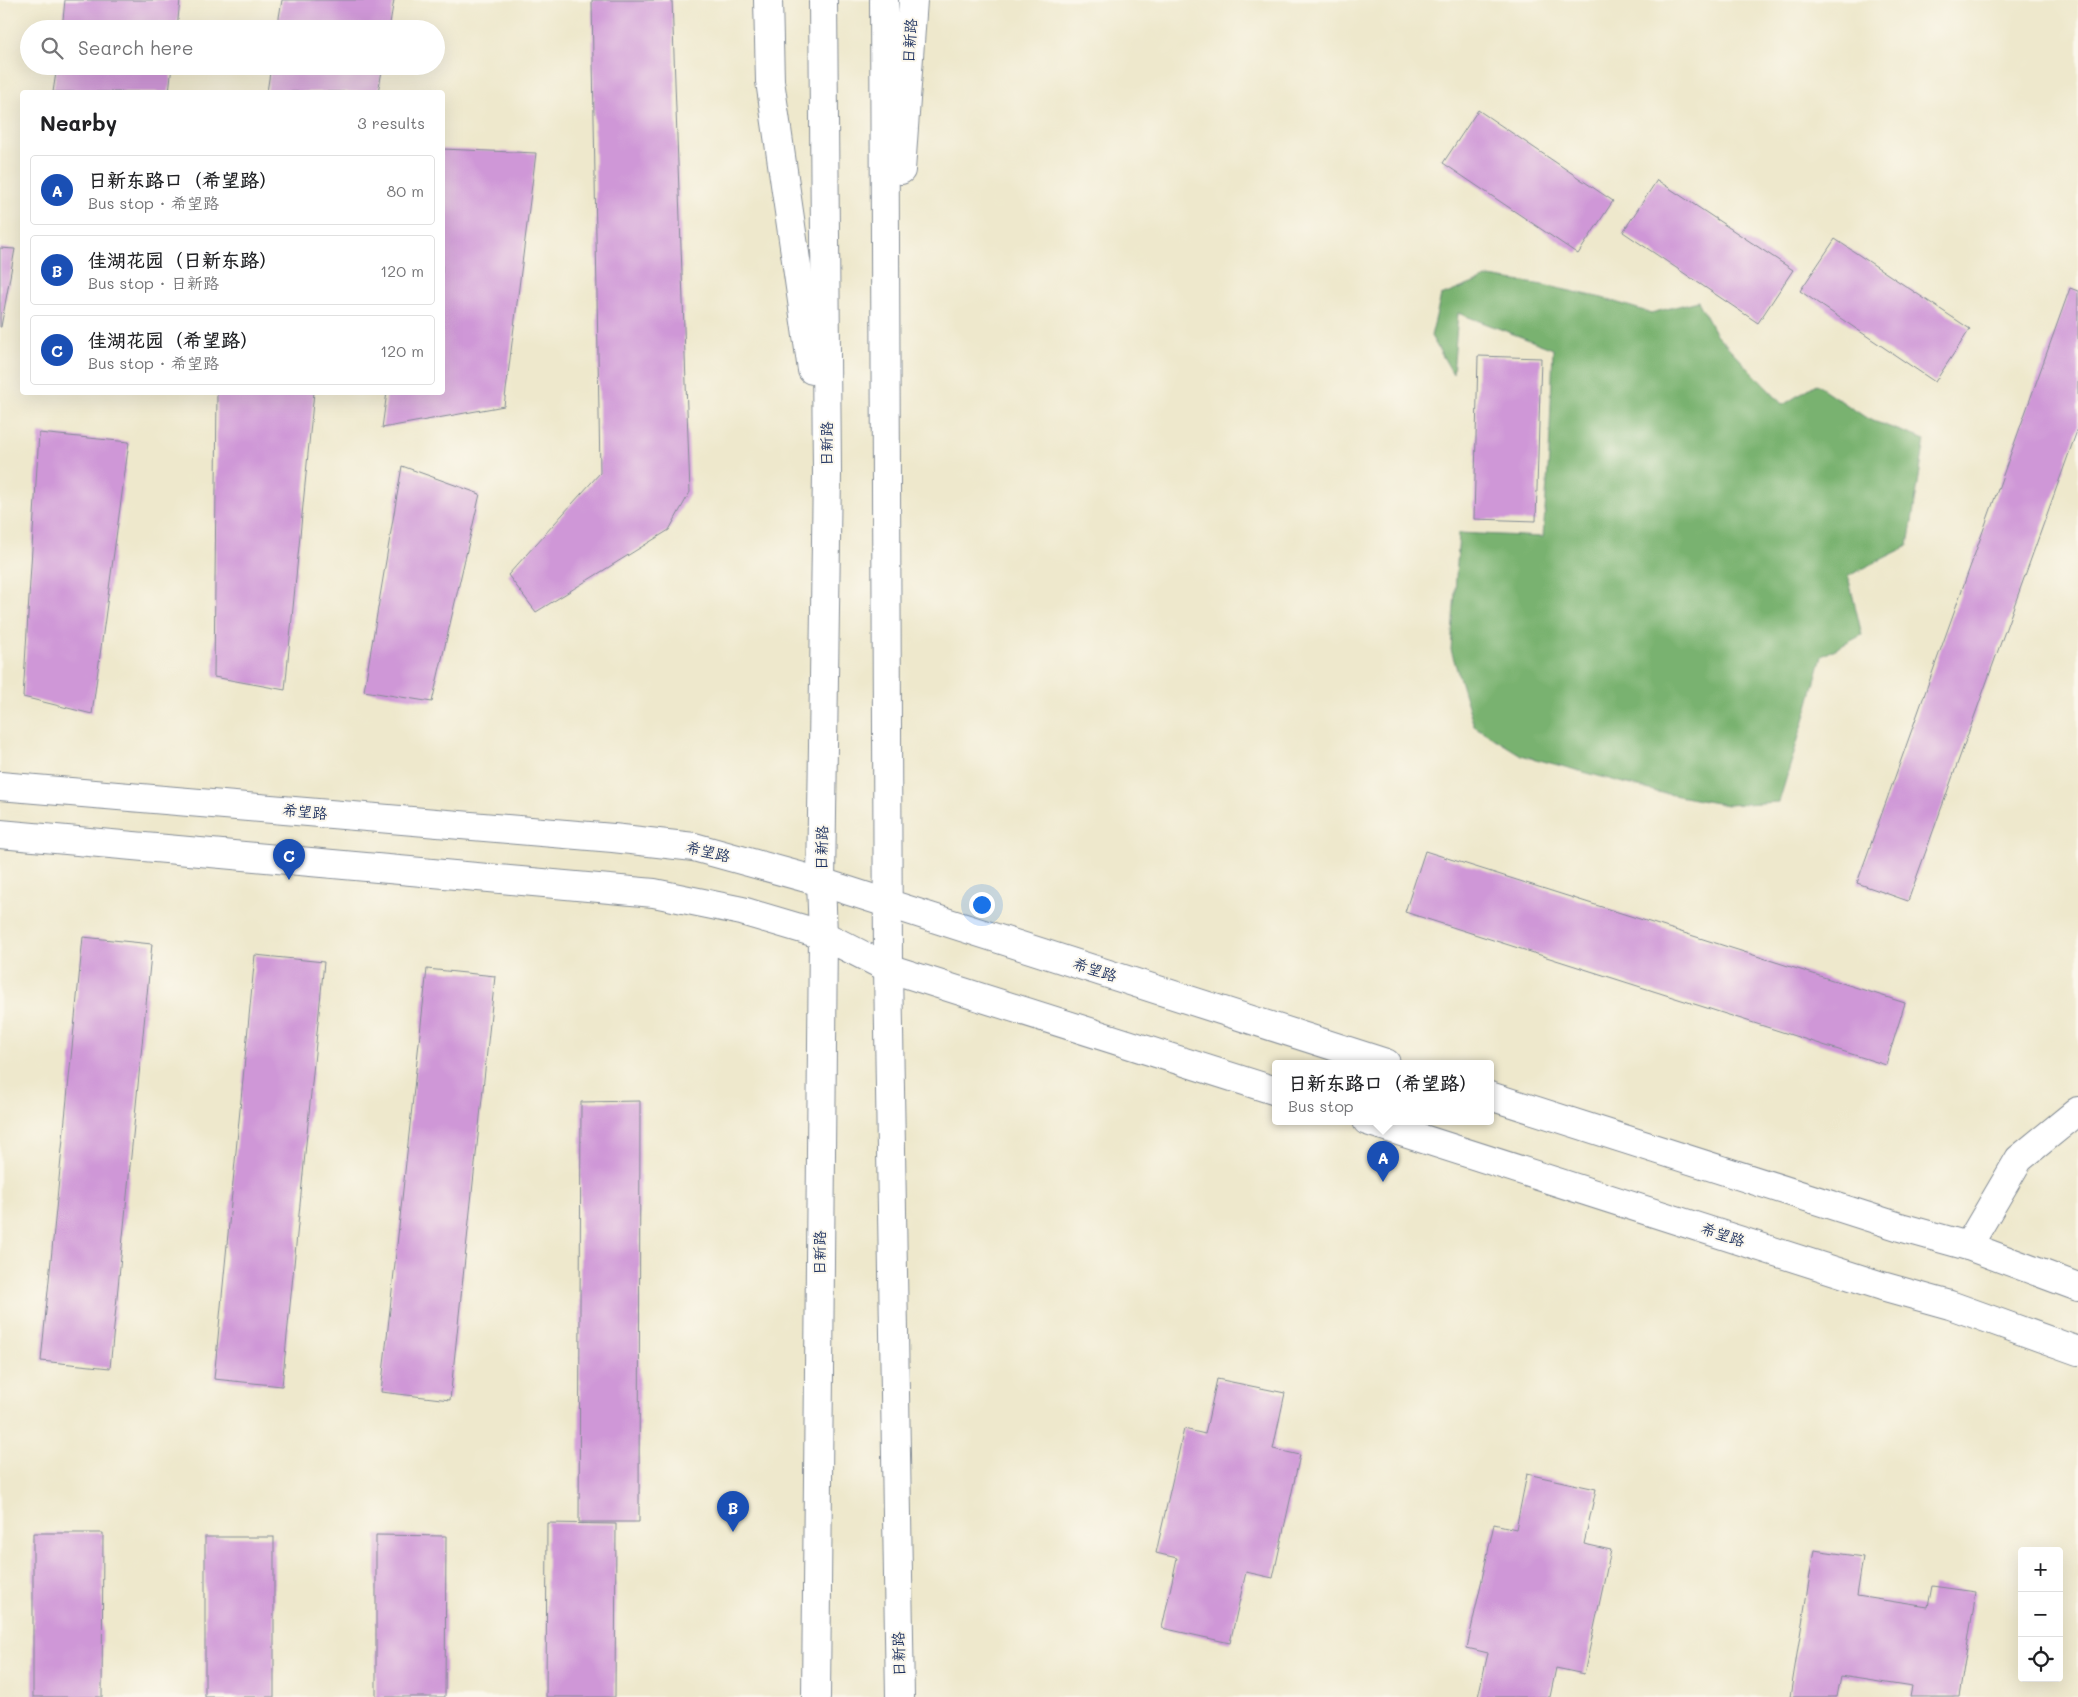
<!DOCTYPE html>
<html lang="en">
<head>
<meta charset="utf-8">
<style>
	:root { --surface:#fff; --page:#f2f2f2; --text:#202124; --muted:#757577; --line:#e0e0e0; --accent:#b5179e }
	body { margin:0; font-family:Mali,"LXGW WenKai TC",sans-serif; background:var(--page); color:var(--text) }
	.controls { position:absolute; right:15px; bottom:15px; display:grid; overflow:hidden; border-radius:5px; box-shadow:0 5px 20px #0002 }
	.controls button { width:45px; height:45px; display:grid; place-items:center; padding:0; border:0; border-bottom:1px solid var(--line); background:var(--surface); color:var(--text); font:25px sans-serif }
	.you { position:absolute; left:981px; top:904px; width:18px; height:18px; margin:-12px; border:4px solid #fff; border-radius:50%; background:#1a73e8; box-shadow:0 0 0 8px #1a73e833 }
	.badge { display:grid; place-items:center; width:32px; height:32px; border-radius:50%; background:var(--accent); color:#fff; font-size:16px; font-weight:700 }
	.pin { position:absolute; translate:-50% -41px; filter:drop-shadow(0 1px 2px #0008) }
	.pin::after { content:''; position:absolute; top:26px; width:18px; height:15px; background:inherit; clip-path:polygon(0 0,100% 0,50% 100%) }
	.popup { position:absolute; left:1272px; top:1060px; width:222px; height:65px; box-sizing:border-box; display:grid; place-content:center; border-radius:5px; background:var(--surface); filter:drop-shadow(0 1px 4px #0005); font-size:16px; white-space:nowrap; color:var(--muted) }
	.popup b { font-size:19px; color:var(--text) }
	.popup::after { content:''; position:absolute; left:50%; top:100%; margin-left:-10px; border:10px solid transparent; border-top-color:var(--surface) }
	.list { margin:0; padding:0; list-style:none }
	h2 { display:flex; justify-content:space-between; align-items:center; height:65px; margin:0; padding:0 20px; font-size:21px }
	h2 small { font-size:16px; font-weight:400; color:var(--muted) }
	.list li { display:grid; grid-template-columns:32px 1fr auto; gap:15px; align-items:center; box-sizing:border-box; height:70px; margin:0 10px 10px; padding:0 10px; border:1px solid var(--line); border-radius:5px }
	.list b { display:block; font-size:19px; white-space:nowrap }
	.list p { margin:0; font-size:16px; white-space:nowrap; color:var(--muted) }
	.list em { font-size:16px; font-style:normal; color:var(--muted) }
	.icon { flex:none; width:28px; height:28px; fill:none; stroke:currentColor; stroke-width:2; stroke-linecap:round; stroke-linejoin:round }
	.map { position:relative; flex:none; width:2078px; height:1697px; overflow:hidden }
	.search { position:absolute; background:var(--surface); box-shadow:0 5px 20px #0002; left:20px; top:20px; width:425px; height:55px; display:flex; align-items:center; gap:12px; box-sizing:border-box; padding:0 18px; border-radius:28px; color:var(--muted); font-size:19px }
	.panel { position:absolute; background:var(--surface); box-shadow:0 5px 20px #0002; left:20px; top:90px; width:425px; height:305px; border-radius:5px }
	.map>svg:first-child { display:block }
	.forest { fill:#79b270; stroke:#4a7067 }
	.building { fill:#cf97d7 }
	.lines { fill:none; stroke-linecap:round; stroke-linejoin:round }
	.minor-casing { stroke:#848c95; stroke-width:30 }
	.major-casing { stroke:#848c95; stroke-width:30 }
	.minor { stroke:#fff; stroke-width:28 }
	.major { stroke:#fff; stroke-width:28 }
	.labels { text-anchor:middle; stroke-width:4; stroke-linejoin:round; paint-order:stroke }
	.street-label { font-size:15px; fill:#1b2f5e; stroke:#fbf7ec }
</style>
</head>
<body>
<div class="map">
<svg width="2078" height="1697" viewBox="0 0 2078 1697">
	<rect width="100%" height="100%" fill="#fbf7ec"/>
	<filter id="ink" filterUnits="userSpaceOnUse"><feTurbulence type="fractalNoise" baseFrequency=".02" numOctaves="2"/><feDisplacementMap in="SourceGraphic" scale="10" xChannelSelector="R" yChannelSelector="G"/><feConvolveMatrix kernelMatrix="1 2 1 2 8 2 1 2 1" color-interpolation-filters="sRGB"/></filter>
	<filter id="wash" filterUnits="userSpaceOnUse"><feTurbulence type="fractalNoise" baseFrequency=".0096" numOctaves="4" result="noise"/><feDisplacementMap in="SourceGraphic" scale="20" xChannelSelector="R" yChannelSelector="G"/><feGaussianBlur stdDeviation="1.12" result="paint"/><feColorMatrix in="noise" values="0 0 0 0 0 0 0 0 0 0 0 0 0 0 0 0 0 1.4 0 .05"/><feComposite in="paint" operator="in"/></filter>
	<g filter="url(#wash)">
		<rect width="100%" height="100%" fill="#eee8cc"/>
		<path class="forest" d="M 1489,277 L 1543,285 L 1602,298 L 1651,313 L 1698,301 L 1715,333 L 1783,405 L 1816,384 L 1868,419 L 1925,440 L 1908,546 L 1848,576 L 1862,635 L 1822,656 L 1808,707 L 1779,802 L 1727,805 L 1657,792 L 1521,755 L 1474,726 L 1451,650 L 1459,533 L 1543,537 L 1549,455 L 1553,349 L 1458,313 L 1453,374 L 1431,336 L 1441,296 Z"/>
		<g id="blocks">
			<g class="building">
				<path d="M 65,0 L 180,0 L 177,29 L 62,29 Z"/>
				<path d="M 282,0 L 394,0 L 389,29 L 277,29 Z"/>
				<path d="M 592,0 L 672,0 L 690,492 L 669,530 L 536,612 L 508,575 L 600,473 Z"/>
				<path d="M 57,66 L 172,66 L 169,92 L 53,92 Z"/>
				<path d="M 271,66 L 383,66 L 378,92 L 267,92 Z"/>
				<path d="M 1478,110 L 1613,201 L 1578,254 L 1443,163 Z"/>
				<path d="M 442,149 L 536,153 L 504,406 L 382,428 L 387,392 L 442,392 Z"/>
				<path d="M 1657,180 L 1793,270 L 1758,323 L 1623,232 Z"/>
				<path d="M 1835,239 L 1970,329 L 1935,382 L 1800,291 Z"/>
				<path d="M 0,248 L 15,249 L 1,327 L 0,327 Z"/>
				<path d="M 2070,288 L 2078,291 L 2078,428 L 1908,901 L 1857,883 Z"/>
				<path d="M 1478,356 L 1541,358 L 1536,521 L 1474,519 Z"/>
				<path d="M 217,392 L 314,392 L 285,690 L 214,677 Z"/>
				<path d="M 39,433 L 129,442 L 92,714 L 23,697 Z"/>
				<path d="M 402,466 L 480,494 L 432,702 L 364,691 Z"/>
				<path d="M 1425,851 L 1905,1003 L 1886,1065 L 1405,912 Z"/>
				<path d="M 83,937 L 152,944 L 110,1368 L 41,1361 Z"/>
				<path d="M 255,955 L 324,962 L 282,1386 L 214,1379 Z"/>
				<path d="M 427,969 L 495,976 L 450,1400 L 381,1392 Z"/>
				<path d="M 640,1101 L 639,1522 L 579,1522 L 581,1102 Z"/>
				<path d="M 1217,1379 L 1285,1393 L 1273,1449 L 1300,1455 L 1273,1578 L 1246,1572 L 1230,1643 L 1162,1628 L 1177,1558 L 1156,1553 L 1184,1429 L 1205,1434 Z"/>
				<path d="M 1527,1474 L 1596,1489 L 1584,1544 L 1611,1550 L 1584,1674 L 1556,1668 L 1550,1697 L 1478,1697 L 1488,1653 L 1467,1648 L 1494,1524 L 1516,1529 Z"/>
				<path d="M 547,1523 L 616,1524 L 615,1697 L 546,1697 Z"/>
				<path d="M 33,1533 L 103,1533 L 102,1697 L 33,1697 Z"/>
				<path d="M 376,1535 L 446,1536 L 445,1697 L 376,1697 Z"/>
				<rect x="205" y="1537" width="69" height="160"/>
				<path d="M 1814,1550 L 1863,1557 L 1857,1596 L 1928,1607 L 1932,1586 L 1976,1592 L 1959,1697 L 1910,1697 L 1912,1687 L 1841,1676 L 1837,1697 L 1790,1697 Z"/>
			</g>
		</g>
	</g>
	<g filter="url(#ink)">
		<use href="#blocks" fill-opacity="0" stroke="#848c95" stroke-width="1"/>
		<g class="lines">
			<defs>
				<g id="minor">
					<path d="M 0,786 L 613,838 L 694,847 L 821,882 L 1386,1063"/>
					<path d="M 0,834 L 654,893 L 742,911 L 823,935 L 888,968 L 1276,1091"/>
					<path d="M 1490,1096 L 1900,1227 L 1968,1246 L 2078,1287"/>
					<path d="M 1367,1121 L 1882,1286 L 1950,1305 L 2078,1351"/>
					<path d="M 1968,1246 L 2019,1159 L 2078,1111"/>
				</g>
				<g id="major">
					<path d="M 768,0 L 770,81 L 812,370"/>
					<path d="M 884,0 L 888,968 L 900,1697"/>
					<path d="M 901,170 L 913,0"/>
					<path d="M 816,1697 L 823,935 L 821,882 L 827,472 L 823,0"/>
				</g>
			</defs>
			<use href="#minor" class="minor-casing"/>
			<use href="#major" class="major-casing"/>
			<use href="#minor" class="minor"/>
			<use href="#major" class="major"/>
		</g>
	</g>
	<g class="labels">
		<g class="street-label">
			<text transform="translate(910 41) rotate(-86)" y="5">日新路</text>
			<text transform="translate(827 444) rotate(-90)" y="5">日新路</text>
			<text transform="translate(305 812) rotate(5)" y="5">希望路</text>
			<text transform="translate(822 848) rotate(-89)" y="5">日新路</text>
			<text transform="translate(708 852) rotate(13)" y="5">希望路</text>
			<text transform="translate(1095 970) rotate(18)" y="5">希望路</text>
			<text transform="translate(1723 1235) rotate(18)" y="5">希望路</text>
			<text transform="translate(820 1253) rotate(-90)" y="5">日新路</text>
			<text transform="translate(899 1654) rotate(-91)" y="5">日新路</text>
		</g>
	</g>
</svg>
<div class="controls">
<button>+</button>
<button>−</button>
<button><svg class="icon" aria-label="locate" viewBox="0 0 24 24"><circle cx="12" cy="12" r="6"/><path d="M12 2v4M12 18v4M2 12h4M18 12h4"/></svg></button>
</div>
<div class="you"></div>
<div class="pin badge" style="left:1383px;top:1182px;background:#1a4fb4">A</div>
<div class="popup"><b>日新东路口（希望路）</b>Bus stop</div>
<div class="pin badge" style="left:733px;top:1532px;background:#1a4fb4">B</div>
<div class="pin badge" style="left:289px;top:880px;background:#1a4fb4">C</div>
<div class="search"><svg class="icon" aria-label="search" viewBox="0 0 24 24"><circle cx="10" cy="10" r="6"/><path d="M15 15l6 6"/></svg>Search here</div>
<section class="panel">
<h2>Nearby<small>3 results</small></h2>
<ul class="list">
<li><span class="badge" style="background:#1a4fb4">A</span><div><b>日新东路口（希望路）</b><p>Bus stop · 希望路</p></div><em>80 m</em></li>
<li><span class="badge" style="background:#1a4fb4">B</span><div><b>佳湖花园（日新东路）</b><p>Bus stop · 日新路</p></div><em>120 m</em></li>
<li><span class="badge" style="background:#1a4fb4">C</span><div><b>佳湖花园（希望路）</b><p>Bus stop · 希望路</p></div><em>120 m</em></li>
</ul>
</section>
</div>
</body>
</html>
